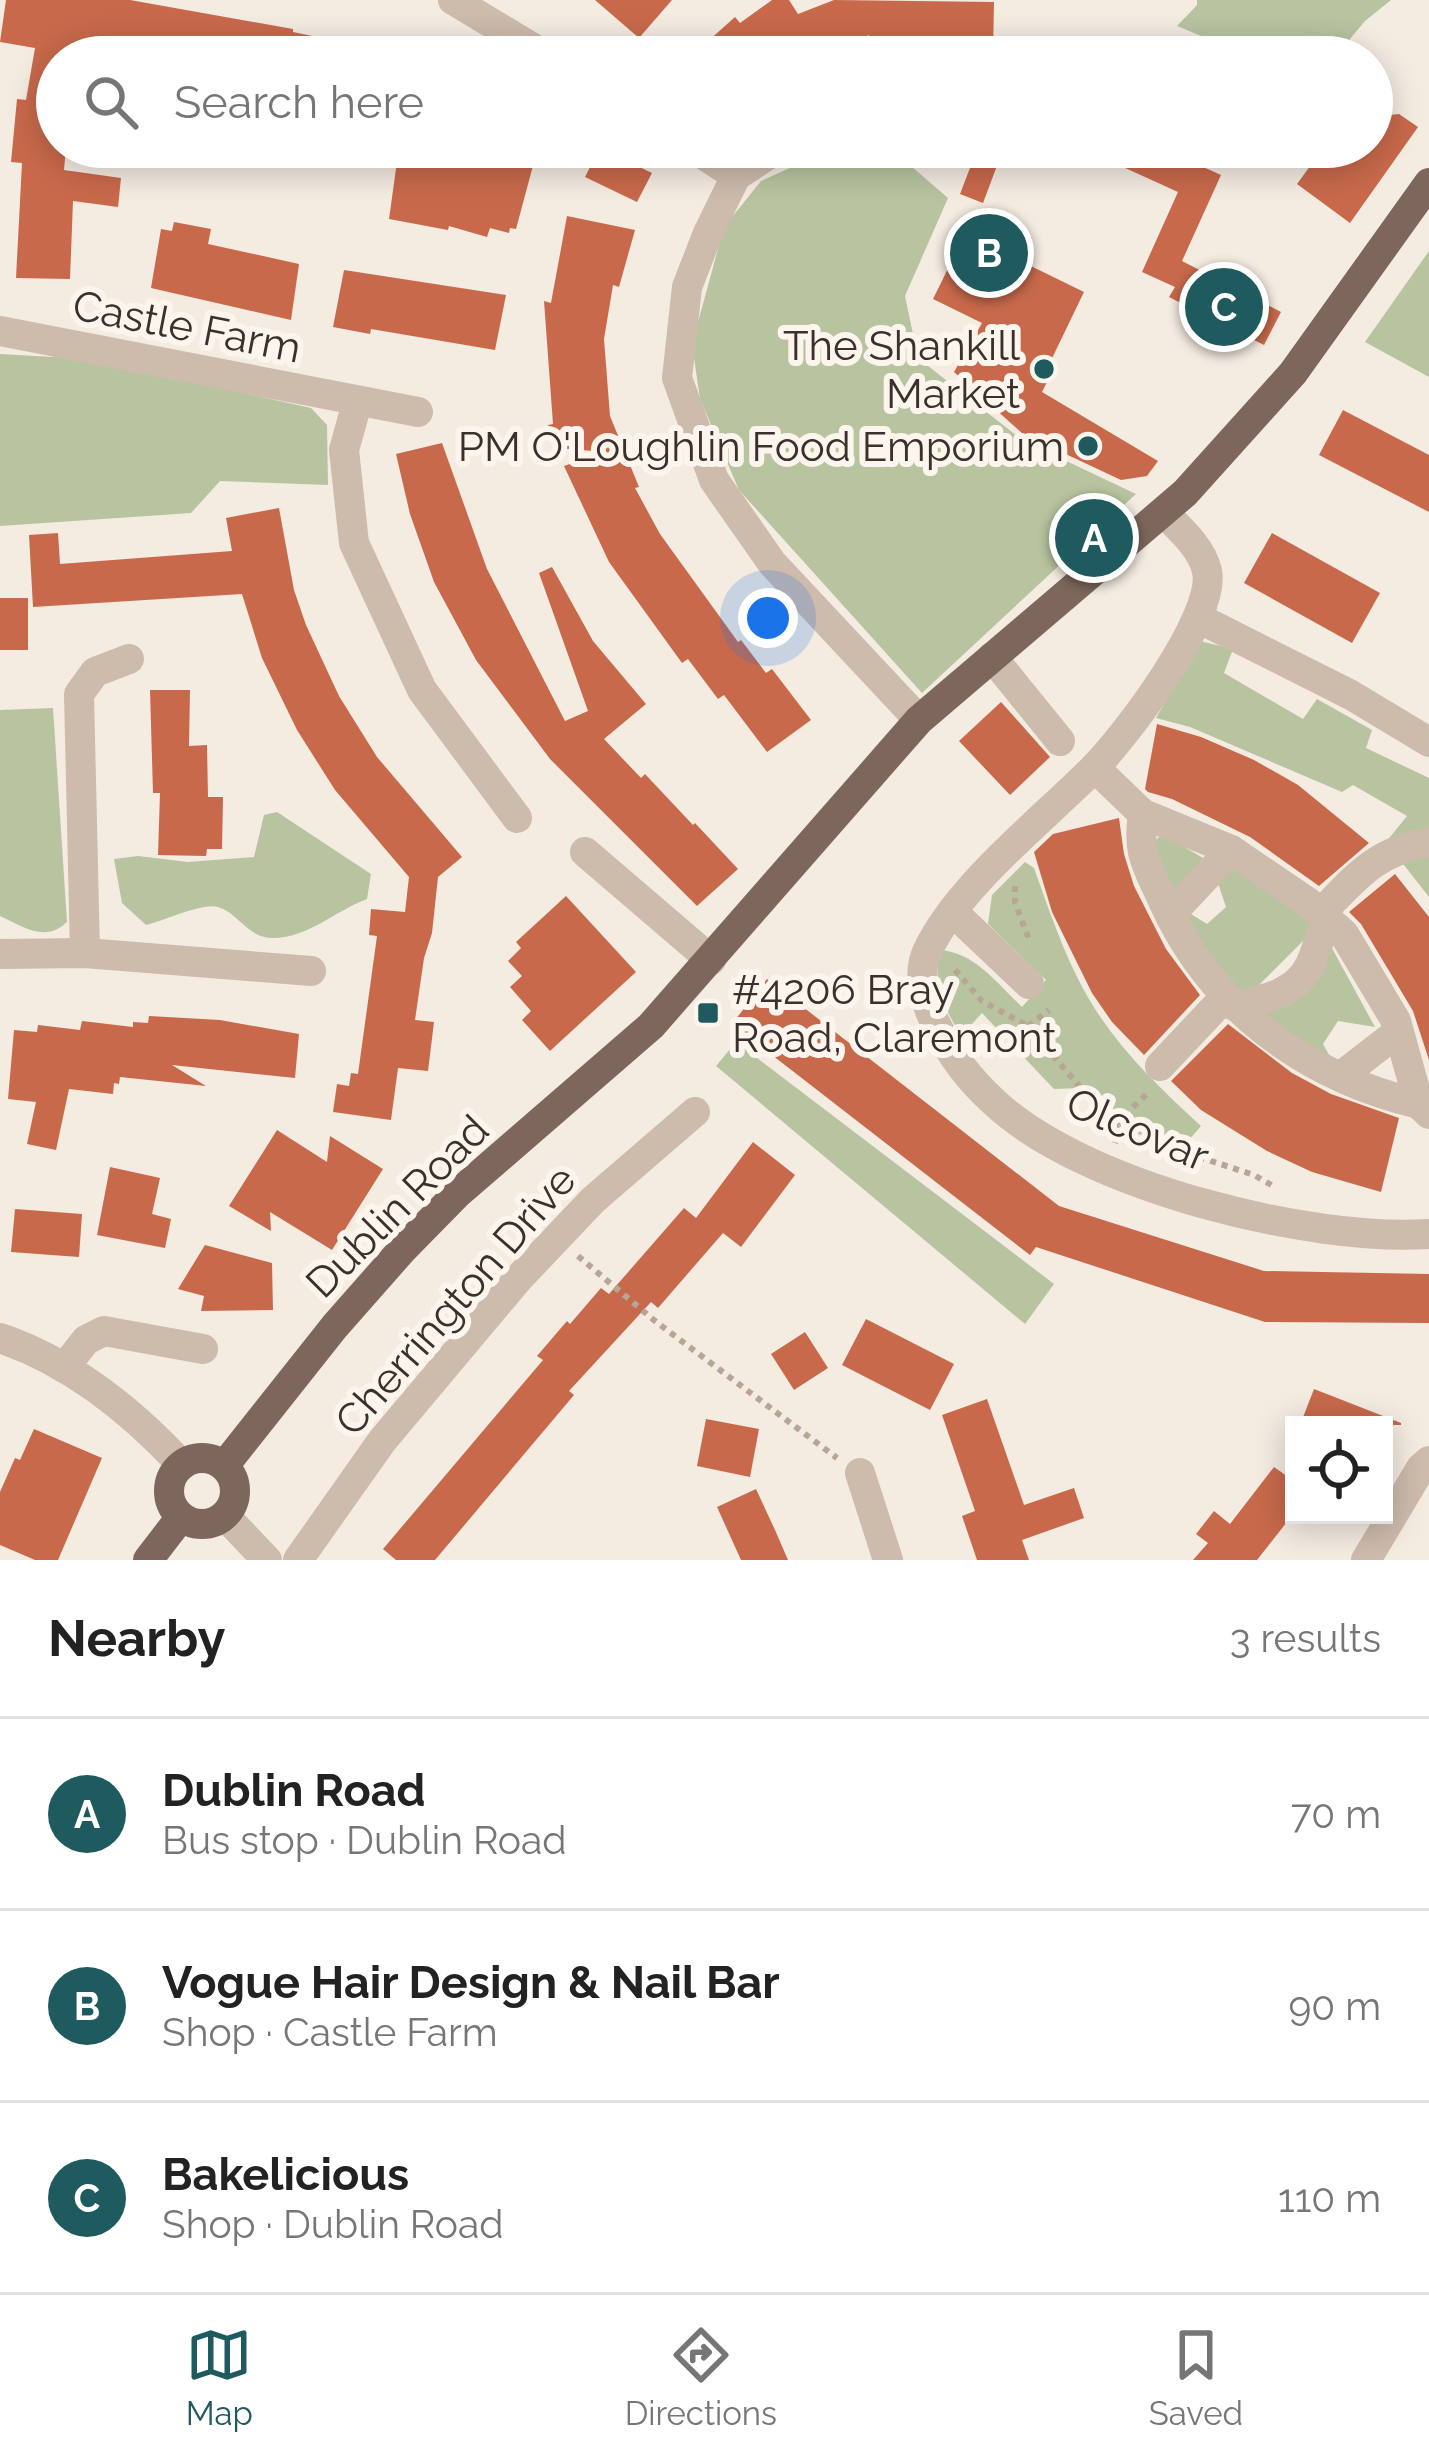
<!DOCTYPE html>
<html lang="en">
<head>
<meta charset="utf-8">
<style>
	:root { --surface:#fff; --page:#f2f2f2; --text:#222; --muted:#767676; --line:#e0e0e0; --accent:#1f5a5e }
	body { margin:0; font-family:Raleway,sans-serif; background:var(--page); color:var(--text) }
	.controls { position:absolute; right:36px; bottom:36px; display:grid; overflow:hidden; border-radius:0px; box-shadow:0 6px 30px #0003 }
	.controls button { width:108px; height:108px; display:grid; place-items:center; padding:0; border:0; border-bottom:3px solid var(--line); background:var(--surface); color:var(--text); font:60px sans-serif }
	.you { position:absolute; left:768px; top:618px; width:42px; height:42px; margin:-30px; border:9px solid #fff; border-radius:50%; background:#1a73e8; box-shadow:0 0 0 18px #1a73e833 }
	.badge { display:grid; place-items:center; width:78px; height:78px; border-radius:50%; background:var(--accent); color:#fff; font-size:39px; font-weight:700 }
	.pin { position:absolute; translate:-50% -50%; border:6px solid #fff; box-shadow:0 3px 12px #0006 }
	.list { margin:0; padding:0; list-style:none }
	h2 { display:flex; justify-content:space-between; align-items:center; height:156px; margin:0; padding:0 48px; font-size:51px }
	h2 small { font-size:39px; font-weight:400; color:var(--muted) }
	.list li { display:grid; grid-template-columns:78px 1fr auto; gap:36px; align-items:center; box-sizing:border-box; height:192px; padding:0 48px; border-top:3px solid var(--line) }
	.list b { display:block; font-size:45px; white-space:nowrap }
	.list p { margin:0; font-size:39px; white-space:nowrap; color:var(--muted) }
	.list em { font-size:39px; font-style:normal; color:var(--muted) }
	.icon { flex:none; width:66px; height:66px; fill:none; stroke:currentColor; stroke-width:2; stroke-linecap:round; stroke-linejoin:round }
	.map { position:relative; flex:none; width:1429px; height:1560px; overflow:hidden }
	.search { position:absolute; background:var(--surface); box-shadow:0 6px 30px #0003; left:36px; right:36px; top:36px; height:132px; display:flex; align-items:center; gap:30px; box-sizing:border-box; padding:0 42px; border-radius:66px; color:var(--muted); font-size:45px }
	.sheet { height:732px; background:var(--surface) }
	nav { display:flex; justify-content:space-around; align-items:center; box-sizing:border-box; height:168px; border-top:3px solid var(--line); background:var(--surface); font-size:33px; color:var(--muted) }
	nav a { display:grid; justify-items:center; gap:6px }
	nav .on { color:var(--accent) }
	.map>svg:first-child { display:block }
	.green { fill:#b8c4a0 }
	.building { fill:#c8694b }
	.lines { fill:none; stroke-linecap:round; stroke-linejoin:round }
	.path { stroke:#b9a596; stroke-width:6; stroke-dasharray:6 6; stroke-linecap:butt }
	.minor { stroke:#cdbbac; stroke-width:30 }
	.major { stroke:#7d675c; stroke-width:30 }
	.poi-dot { fill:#1f5a5e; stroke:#fbf5ee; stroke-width:4.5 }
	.labels { text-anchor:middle; stroke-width:12; stroke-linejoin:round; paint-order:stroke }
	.street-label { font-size:42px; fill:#3b302b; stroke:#fbf5ee }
	.poi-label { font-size:42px; fill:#3b302b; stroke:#fbf5ee; text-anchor:end }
</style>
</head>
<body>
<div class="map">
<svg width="1429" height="1560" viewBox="0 0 1429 1560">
	<rect width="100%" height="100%" fill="#f4ebe1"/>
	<g class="green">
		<path d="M 1197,0 L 1391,0 L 1365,21 L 1335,57 L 1276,57 L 1254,46 L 1225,46 L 1177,26 L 1197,5 Z"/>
		<path d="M 836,147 L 889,147 L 948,198 L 905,296 L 918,358 L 1022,440 L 1136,494 L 922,693 L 739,490 L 700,399 L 692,344 L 724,227 L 761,181 Z"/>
		<path d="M 1429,251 L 1429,377 L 1365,342 Z"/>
		<path d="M 55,351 L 311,408 L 327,425 L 328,485 L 220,481 L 191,513 L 0,526 L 0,354 L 53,357 Z"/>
		<path d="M 1200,641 L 1233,649 L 1224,673 L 1303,719 L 1317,699 L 1372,730 L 1366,748 L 1429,778 L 1429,897 L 1386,842 L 1407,816 L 1353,785 L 1342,792 L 1190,727 L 1156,718 Z"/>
		<path d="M 53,708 L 67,922 C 45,943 24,927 0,916 L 0,710 Z"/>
		<path d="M 277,812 L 371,874 L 367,899 C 335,911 308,938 273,938 C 247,938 240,914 218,907 C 203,902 163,921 146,925 L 122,903 L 114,859 L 138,856 L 188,862 L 254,857 L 264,815 Z"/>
		<path d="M 1162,834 L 1210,862 L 1171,898 L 1144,852 Z"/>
		<path d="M 1025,862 L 1034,868 C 1052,918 1069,970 1099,1015 C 1127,1057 1164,1092 1201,1126 L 1181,1149 L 1115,1126 L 1082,1088 L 1054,1089 L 982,1013 L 961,1036 C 944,1007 933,985 940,950 C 974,952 998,984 1022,1007 L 1046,980 L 988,924 L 992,895 Z"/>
		<path d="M 1230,865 L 1317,927 L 1246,998 L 1234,1001 L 1183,909 L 1207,924 L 1226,907 L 1217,880 Z"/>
		<path d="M 1327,939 L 1375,1027 L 1338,1021 L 1323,1044 L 1338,1071 L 1252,1014 Z"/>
		<path d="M 736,1042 L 1054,1284 L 1025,1324 L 716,1066 Z"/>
	</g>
	<g class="building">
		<path d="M 6,0 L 130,0 L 293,29 L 293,32 L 356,45 L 354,57 L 57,57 L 57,147 L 66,147 L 64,170 L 121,178 L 118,207 L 73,201 L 70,279 L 16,278 L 22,163 L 11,162 L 17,99 L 26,100 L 35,48 L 0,42 Z"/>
		<path d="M 595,0 L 672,0 L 639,38 Z"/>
		<path d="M 772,0 L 789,0 L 798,14 L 834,0 L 994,2 L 993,54 L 916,52 L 915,46 L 872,52 L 869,35 L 818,57 L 720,57 L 707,42 L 735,17 L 740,23 Z"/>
		<path d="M 1399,114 L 1418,127 L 1350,223 L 1297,184 L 1324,147 L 1372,147 L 1372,117 Z"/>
		<path d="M 399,147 L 538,147 L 516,229 L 510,228 L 509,233 L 490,228 L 487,237 L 449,226 L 448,230 L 389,219 Z"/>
		<path d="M 978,147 L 1004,147 L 983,203 L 960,194 Z"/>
		<path d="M 1079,147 L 1159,147 L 1221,175 L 1182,261 L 1281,312 L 1264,345 L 1169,297 L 1175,287 L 1142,272 L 1178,192 Z"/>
		<path d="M 600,148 L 652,173 L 637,202 L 585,177 Z"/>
		<path d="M 567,216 L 635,230 L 619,287 L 613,285 L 604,339 L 610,416 L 639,487 L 635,488 L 660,534 L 738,642 L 741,640 L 766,673 L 772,669 L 811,720 L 767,752 L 724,695 L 718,699 L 688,659 L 682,663 L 609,562 L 564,466 L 605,452 L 557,448 L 548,425 L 553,424 L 544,301 L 551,303 Z"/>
		<path d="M 174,222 L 211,229 L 208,244 L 299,264 L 291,320 L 151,288 L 161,229 L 172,231 Z"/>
		<path d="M 965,234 L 1084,292 L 1042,379 L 1047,382 L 1042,392 L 1158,461 L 1147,476 L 1121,480 L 1023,434 L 954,372 L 982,323 L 933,299 Z"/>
		<path d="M 344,270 L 506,295 L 495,350 L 371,329 L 370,334 L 333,327 Z"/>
		<path d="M 1343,410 L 1429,455 L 1429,512 L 1319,455 Z"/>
		<path d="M 442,443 L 487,569 L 565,721 L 588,711 L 539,573 L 552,567 L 593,641 L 646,704 L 604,739 L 641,778 L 645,774 L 693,825 L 695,823 L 738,869 L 697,906 L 550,759 L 476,660 L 434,582 L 410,514 L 396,454 Z"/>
		<path d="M 279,508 L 294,590 L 306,625 L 339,696 L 377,757 L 462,857 L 438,877 L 432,933 L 424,958 L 415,1020 L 434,1022 L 428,1071 L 398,1068 L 391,1120 L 333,1112 L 337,1084 L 349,1086 L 351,1073 L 358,1074 L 377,936 L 369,935 L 371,909 L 405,912 L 409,877 L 335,790 L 297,730 L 262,658 L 242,594 L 33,607 L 29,535 L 58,533 L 60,564 L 232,551 L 226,518 Z"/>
		<path d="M 1272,533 L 1380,593 L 1352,643 L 1244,583 Z"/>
		<rect x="0" y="598" width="28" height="52"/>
		<path d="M 150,690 L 190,690 L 189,746 L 207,745 L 208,797 L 223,797 L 222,849 L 207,849 L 206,856 L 158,855 L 160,793 L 153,793 Z"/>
		<path d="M 1001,702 L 1050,757 L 1010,795 L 959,741 Z"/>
		<path d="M 1157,724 L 1201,737 L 1254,760 L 1298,785 L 1369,843 L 1319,886 L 1250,837 L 1172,799 L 1148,792 L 1145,789 Z"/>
		<path d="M 1119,818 L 1124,854 L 1134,886 L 1166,949 L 1200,995 L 1144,1055 L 1112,1022 L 1092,993 L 1052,912 L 1034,852 L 1053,834 Z"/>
		<path d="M 1395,874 L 1429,917 L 1429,1060 L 1413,1011 L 1361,924 L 1349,912 Z"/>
		<path d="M 566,896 L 636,972 L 550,1051 L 522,1020 L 531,1011 L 510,987 L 522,976 L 508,961 L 521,948 L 516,942 Z"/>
		<path d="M 767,979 L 1059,1206 L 1264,1271 L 1429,1274 L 1429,1323 L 1265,1322 L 1036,1247 L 1030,1255 L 732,1024 Z"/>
		<path d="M 149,1016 L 220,1020 L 299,1034 L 295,1078 L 172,1065 L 206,1086 L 120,1077 L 119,1084 L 114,1083 L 113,1094 L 69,1089 L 56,1150 L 27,1144 L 36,1102 L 8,1099 L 14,1030 L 37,1032 L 38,1025 L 80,1030 L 82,1021 L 133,1027 L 133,1022 L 148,1023 Z"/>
		<path d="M 1228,1024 L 1292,1073 L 1331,1094 L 1399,1118 L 1381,1192 L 1312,1172 L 1267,1151 L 1201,1110 L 1171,1081 Z"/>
		<path d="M 277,1130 L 327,1162 L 330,1136 L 383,1169 L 332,1250 L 270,1212 L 271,1231 L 229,1206 Z"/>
		<path d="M 753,1142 L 795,1175 L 741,1247 L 723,1233 L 658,1308 L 651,1302 L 569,1391 L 574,1395 L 435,1560 L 396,1560 L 383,1549 L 543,1360 L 537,1356 L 567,1321 L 570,1324 L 601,1288 L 609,1294 L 684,1208 L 696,1218 Z"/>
		<path d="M 110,1167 L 160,1178 L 152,1214 L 171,1219 L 165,1248 L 97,1235 Z"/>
		<path d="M 15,1209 L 82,1214 L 79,1257 L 11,1252 Z"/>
		<path d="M 205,1245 L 272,1263 L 273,1310 L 201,1311 L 204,1296 L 178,1289 Z"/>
		<path d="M 866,1319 L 954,1364 L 930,1410 L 842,1365 Z"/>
		<path d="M 805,1332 L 828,1368 L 794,1390 L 771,1354 Z"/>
		<path d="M 1314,1389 L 1401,1423 L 1401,1425 L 1300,1425 Z"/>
		<path d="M 987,1399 L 1024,1505 L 1074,1488 L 1084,1518 L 1022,1540 L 1029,1560 L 977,1560 L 962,1516 L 975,1511 L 942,1415 Z"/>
		<path d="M 706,1419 L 759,1429 L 750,1477 L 697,1466 Z"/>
		<path d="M 34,1429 L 102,1458 L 58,1560 L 35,1560 L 0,1545 L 0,1492 L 15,1458 L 20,1460 Z"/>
		<path d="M 1274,1467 L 1294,1481 L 1294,1513 L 1257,1560 L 1193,1560 L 1208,1543 L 1196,1534 L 1214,1511 L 1230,1524 Z"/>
		<path d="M 756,1489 L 775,1530 L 788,1560 L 741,1560 L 717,1507 Z"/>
	</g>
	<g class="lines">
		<g class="path">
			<path d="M 1015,886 L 1015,903 L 1030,942"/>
			<path d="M 955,970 L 982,1001 L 1028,1026 L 1113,1126"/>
			<path d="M 1028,1026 L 1049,1010"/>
			<path d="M 1119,1131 L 1254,1175 L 1273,1186"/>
			<path d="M 1115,1143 L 1119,1131 L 1113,1126 L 1150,1091"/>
			<path d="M 578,1256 L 655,1321 L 837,1458"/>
		</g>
		<g class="minor">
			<path d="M 453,0 L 548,57"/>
			<path d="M 692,147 L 736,176"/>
			<path d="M 780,147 L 736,176 L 708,233 L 687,287 L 677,378 L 714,480 L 772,563 L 919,720"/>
			<path d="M 0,331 L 418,412"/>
			<path d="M 357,403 L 344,450 L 354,543 L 422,690 L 517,818"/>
			<path d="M 1164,513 C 1180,529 1202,548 1207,571 C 1217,616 1124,739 1091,771 C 1041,821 956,888 927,952 C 916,976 927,1009 939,1030 C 952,1057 972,1082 994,1102 C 1083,1186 1309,1242 1429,1234"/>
			<path d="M 1200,619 L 1351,695 L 1429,742"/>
			<path d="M 992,657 L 1060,741"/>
			<path d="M 1095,768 L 1143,814 L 1231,850 L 1309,903 L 1344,934 L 1396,1021 L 1419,1104 L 1429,1114"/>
			<path d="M 1143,814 C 1137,854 1147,865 1163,901 C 1211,1008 1306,1077 1419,1104"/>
			<path d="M 585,852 L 711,960"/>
			<path d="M 953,912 L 1029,984"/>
			<path d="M 1321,913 C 1358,875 1375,852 1429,842"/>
			<path d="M 1170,915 L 1231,850"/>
			<path d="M 85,953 L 79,694 L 95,672 L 129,659"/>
			<path d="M 0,954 L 85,953 L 311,971"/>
			<path d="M 1234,1006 C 1262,1000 1295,995 1310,965 C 1318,948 1317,939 1330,921"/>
			<path d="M 1160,1066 L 1225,997"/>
			<path d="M 1341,1076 L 1398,1032"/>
			<path d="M 0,1338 C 71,1362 132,1411 182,1465"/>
			<path d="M 64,1368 L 86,1340 L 104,1331 L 203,1349"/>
			<path d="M 860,1473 L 888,1560"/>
			<path d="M 225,1516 L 267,1560"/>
			<path d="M 298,1560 L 382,1441 L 518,1279 L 593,1200 L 695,1112"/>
			<path d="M 1366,1560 L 1421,1468 L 1429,1461"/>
		</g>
		<g class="major">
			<circle cx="202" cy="1491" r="33"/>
			<path d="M 224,1466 L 335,1326 L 402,1250 L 457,1194 L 651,1026 L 919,720 L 1185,493 L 1293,373 L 1429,183"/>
			<path d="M 148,1560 L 181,1517"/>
		</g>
	</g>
	<g class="poi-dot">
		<circle cx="1044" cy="369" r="12"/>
		<circle cx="1088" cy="446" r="12"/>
		<rect x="696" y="1001" width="24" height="24" rx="6"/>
	</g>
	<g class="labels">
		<g class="street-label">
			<text transform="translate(187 326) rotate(11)" y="15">Castle Farm</text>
			<text transform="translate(1138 1129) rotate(23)" y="15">Olcovar</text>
			<text transform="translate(397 1206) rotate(-45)" y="15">Dublin Road</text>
			<text transform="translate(455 1300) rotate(-49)" y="15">Cherrington Drive</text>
		</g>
		<g class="poi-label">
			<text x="1020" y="360">The Shankill<tspan x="1020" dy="48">Market</tspan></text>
			<text x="1064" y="461">PM O'Loughlin Food Emporium</text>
			<text x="732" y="1004" text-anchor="start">#4206 Bray<tspan x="732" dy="48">Road, Claremont</tspan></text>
		</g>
	</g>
</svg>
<div class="controls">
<button><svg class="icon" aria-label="locate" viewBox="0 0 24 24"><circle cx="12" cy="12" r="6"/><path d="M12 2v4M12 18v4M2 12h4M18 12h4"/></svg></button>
</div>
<div class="you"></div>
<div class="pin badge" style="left:1094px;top:538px">A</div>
<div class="pin badge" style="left:989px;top:253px">B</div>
<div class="pin badge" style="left:1224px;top:307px">C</div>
<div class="search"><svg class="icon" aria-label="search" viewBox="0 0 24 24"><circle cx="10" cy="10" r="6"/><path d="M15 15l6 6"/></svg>Search here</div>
</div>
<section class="sheet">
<h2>Nearby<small>3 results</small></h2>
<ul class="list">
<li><span class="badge">A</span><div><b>Dublin Road</b><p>Bus stop · Dublin Road</p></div><em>70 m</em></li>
<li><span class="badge">B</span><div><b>Vogue Hair Design &amp; Nail Bar</b><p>Shop · Castle Farm</p></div><em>90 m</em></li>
<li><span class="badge">C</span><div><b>Bakelicious</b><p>Shop · Dublin Road</p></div><em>110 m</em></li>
</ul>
</section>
<nav>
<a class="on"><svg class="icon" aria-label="map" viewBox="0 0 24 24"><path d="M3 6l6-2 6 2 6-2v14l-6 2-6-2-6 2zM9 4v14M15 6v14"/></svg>Map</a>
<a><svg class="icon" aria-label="directions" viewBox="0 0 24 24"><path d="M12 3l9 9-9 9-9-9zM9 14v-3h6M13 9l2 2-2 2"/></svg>Directions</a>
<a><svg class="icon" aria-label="saved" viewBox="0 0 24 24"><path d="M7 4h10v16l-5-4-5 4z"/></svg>Saved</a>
</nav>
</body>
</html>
